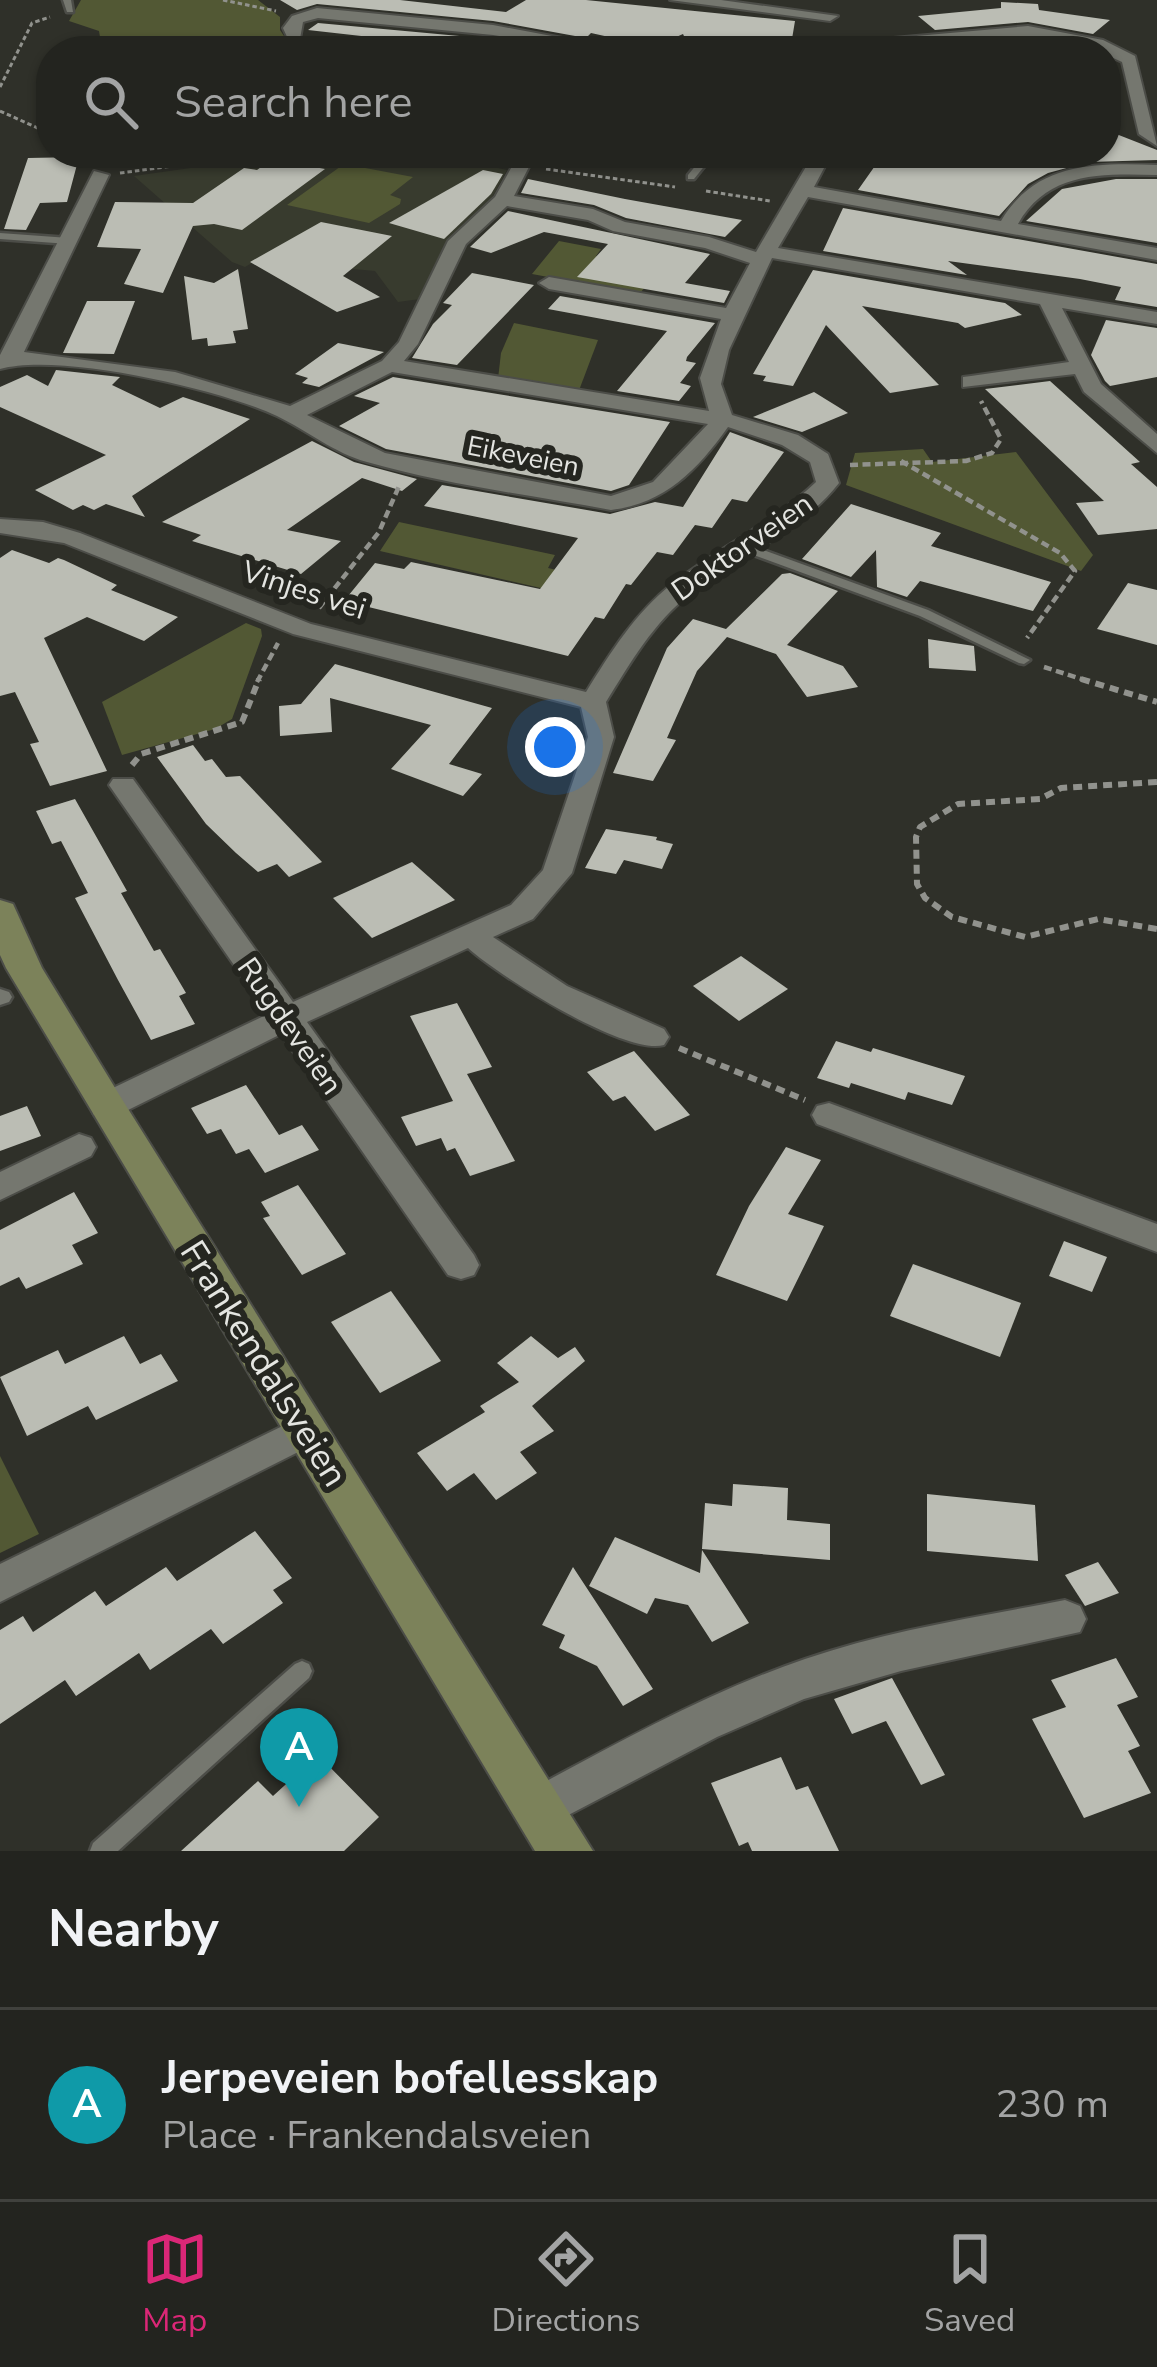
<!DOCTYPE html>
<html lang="en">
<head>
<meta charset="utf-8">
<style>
	:root { --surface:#23241f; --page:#2f302c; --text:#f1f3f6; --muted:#a3a4a4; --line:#40413d; --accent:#db2777 }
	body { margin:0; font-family:"Nunito Sans",sans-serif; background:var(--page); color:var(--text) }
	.you { position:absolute; left:555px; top:747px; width:42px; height:42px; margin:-30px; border:9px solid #fff; border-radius:50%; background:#1a73e8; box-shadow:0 0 0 18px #1a73e833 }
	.badge { display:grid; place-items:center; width:78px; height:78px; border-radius:50%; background:var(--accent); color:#fff; font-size:39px; font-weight:700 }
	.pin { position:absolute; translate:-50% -99px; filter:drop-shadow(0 3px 6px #0008) }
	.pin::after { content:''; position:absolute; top:63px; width:42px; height:36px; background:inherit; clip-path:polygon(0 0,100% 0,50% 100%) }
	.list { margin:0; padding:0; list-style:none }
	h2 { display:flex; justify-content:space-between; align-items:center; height:156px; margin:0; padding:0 48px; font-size:51px }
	h2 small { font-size:39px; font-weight:400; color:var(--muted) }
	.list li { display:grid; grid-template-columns:78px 1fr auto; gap:36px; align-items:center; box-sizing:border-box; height:192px; padding:0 48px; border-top:3px solid var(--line) }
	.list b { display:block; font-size:45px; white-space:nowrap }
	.list p { margin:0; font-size:39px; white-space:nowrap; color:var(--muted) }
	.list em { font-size:39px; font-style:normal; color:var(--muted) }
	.icon { flex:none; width:66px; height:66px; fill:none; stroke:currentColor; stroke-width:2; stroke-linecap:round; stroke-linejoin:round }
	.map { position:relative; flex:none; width:1157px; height:1851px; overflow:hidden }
	.search { position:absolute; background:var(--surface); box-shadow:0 3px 9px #0004; left:36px; right:36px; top:36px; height:132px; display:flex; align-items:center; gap:30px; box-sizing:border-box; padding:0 42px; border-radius:48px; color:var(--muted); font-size:45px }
	.sheet { height:348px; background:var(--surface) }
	nav { display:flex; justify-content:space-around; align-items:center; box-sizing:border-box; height:168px; border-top:3px solid var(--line); background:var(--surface); font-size:33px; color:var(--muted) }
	nav a { display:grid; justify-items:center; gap:6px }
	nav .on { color:var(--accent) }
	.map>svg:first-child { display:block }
	.built { fill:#383b2e }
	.green { fill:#525834 }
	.building { fill:#bbbdb4 }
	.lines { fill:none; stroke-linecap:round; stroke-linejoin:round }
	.service-casing { stroke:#4c4d48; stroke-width:5 }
	.pedestrian-casing { stroke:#4c4d48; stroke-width:5 }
	.minor-casing { stroke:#4c4d48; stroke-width:4 }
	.secondary-casing { stroke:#4c4d48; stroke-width:4 }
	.path-far2 { stroke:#91928d; stroke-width:3; stroke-dasharray:4.5 3; stroke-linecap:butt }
	.path-far1 { stroke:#91928d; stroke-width:4.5; stroke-dasharray:8 4.5; stroke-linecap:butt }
	.path { stroke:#91928d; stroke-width:6; stroke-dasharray:9 6; stroke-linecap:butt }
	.service { fill:#75776f; fill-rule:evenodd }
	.pedestrian { fill:#75776f; fill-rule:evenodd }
	.minor { fill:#75776f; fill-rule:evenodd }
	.secondary { fill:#7c825a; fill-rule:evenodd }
	.labels { text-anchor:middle; stroke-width:12; stroke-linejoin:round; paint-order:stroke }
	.far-street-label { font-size:27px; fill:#e4e5e1; stroke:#252620 }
	.street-label { font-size:30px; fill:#e4e5e1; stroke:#252620 }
	.near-street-label { font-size:36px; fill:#e4e5e1; stroke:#252620 }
</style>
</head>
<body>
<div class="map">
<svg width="1157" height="1851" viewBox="0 0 1157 1851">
	<rect width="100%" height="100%" fill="#2f3029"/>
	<path class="built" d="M 296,153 L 428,153 L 507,170 L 489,203 L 436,266 L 420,299 L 398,302 L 375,271 L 257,260 L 245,267 L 232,262 L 134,176 Z"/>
	<g class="green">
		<path d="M 81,0 L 258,0 L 280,17 L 280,30 L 294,51 L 113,51 L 101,43 L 99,31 L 69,21 Z"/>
		<path d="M 344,164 L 413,177 L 390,195 L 401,199 L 400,204 L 369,223 L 287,205 Z"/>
		<path d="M 559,241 L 601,249 L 596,256 L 663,267 L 639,294 L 532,274 Z"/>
		<path d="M 514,323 L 598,340 L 578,393 L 498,379 L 501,353 Z"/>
		<path d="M 923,449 L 932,462 L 1016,452 L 1093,555 L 1081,571 L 846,485 L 855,453 Z"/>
		<path d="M 399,522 L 555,555 L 548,568 L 578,575 L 567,594 L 380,551 Z"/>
		<path d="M 246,623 L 261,629 L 262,636 L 232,719 L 215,729 L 122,755 L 102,702 Z"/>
		<path d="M 0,1456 L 39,1534 L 0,1553 Z"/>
	</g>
	<g class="building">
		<path d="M 280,0 L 400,0 L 506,12 L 526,0 L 586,0 L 795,21 L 790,51 L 691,51 L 683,34 L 654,47 L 591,33 L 586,38 L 493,21 L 317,4 L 297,10 Z"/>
		<path d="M 1001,2 L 1038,4 L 1039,10 L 1110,20 L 1093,34 L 1028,22 L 935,30 L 918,16 L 1001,8 Z"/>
		<path d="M 318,23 L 492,39 L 565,51 L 364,51 L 379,38 L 308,30 Z"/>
		<path d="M 1106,130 L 1157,150 L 1157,160 L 1089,162 L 1048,173 L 1028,184 L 999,216 L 858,190 L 884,153 L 1106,153 Z"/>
		<path d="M 79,157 L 67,202 L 40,203 L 26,230 L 4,229 L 28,158 Z"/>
		<path d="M 272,159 L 325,169 L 242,230 L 214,224 L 193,226 L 163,293 L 124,284 L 141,249 L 97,247 L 115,202 L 193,203 L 244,168 L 257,170 Z"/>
		<path d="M 483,170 L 503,174 L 491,194 L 444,239 L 389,223 Z"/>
		<path d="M 528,179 L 625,199 L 742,220 L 725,237 L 626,218 L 594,205 L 521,193 Z"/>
		<path d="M 1116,179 L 1157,179 L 1157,243 L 1026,221 L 1062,189 Z"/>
		<path d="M 843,208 L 1157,264 L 1157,307 L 1115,300 L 1121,287 L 1080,279 L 948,261 L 967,275 L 823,251 Z"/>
		<path d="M 508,211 L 710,254 L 685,283 L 730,291 L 724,303 L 577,277 L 608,244 L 544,232 L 491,253 L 470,247 Z"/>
		<path d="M 321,222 L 392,236 L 343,276 L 380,297 L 337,312 L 250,262 Z"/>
		<path d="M 238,269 L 248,329 L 233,331 L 236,343 L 208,346 L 207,338 L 192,340 L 184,276 L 214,283 Z"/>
		<path d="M 813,270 L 1005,303 L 1022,315 L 965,328 L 958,323 L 862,306 L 939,385 L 890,393 L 826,325 L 793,386 L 763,381 L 766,376 L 753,374 Z"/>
		<path d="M 472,273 L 534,285 L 457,365 L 412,358 L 433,324 L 452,305 L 443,303 Z"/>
		<path d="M 560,296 L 715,323 L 687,357 L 686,361 L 696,363 L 680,383 L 691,386 L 679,401 L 617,391 L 667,331 L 548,309 Z"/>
		<path d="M 87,301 L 135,301 L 114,354 L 63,353 Z"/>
		<path d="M 1106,320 L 1157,328 L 1157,377 L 1110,386 L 1105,381 L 1091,355 Z"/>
		<path d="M 338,343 L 384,352 L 319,387 L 302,383 L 308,378 L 295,374 Z"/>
		<path d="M 56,370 L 120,377 L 112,385 L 160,408 L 183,397 L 250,419 L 132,496 L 145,517 L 106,504 L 94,510 L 83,505 L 73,510 L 35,490 L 106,455 L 0,407 L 0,387 L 27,375 L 48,386 Z"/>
		<path d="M 393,377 L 670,422 L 629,485 L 611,491 L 386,449 L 339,426 L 380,403 L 354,396 Z"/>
		<path d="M 1050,381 L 1140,462 L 1131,464 L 1157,487 L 1157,529 L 1098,535 L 1076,503 L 1104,501 L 985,389 Z"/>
		<path d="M 814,392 L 848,413 L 802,432 L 753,417 Z"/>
		<path d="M 730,432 L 784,452 L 747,502 L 732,499 L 712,528 L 695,525 L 673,555 L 657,552 L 631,585 L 626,584 L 604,619 L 595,617 L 568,656 L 344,601 L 375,563 L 404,569 L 411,562 L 540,589 L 578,538 L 424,506 L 442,485 L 610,514 L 655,502 L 683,507 Z"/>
		<path d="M 312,441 L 354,462 L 417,479 L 402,491 L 362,478 L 287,530 L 341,541 L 301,574 L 192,541 L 201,535 L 162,522 Z"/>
		<path d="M 851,504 L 941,533 L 931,546 L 1051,582 L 1033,611 L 920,581 L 907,597 L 877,587 L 876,550 L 851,577 L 802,559 Z"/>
		<path d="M 12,550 L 49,563 L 58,558 L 64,560 L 117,585 L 111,590 L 178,617 L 144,641 L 87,617 L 44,638 L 107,771 L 50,786 L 30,744 L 39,742 L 15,692 L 0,696 L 0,558 Z"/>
		<path d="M 790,573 L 838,591 L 787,645 L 843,666 L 858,687 L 807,697 L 776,654 L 727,637 L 697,671 L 667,738 L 676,740 L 653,781 L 613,773 L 667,648 L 693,619 L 726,629 L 782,574 Z"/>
		<path d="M 1128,583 L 1157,590 L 1157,645 L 1097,629 Z"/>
		<path d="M 928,639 L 974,646 L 976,671 L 929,668 Z"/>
		<path d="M 335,664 L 492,708 L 449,764 L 482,774 L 463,796 L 391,769 L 431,725 L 330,698 L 332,732 L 280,736 L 279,706 L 301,704 Z"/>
		<path d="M 193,745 L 205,761 L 212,759 L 226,777 L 240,776 L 322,862 L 289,877 L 277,864 L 258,872 L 236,853 L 206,824 L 157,757 Z"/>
		<path d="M 75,799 L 127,891 L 121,893 L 154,951 L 160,949 L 186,993 L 179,996 L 195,1024 L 151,1040 L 118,980 L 75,898 L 88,893 L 61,841 L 52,844 L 36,811 Z"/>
		<path d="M 606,829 L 657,837 L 656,840 L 673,844 L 662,869 L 624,860 L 616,874 L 585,868 Z"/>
		<path d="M 412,862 L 455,900 L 372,938 L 333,898 Z"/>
		<path d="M 741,956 L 788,989 L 739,1021 L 693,986 Z"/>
		<path d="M 457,1003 L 492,1067 L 467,1074 L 515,1161 L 470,1176 L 455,1148 L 447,1151 L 441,1138 L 416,1146 L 401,1117 L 453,1101 L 410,1016 Z"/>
		<path d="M 836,1041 L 871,1052 L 873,1048 L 965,1076 L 952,1105 L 908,1092 L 905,1100 L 851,1083 L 849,1088 L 817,1078 Z"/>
		<path d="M 634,1051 L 690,1115 L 655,1131 L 625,1096 L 613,1101 L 587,1072 Z"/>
		<path d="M 246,1085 L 279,1135 L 302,1125 L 319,1150 L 265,1173 L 249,1149 L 236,1154 L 221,1129 L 207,1134 L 191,1108 Z"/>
		<path d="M 27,1106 L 41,1136 L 0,1151 L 0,1116 Z"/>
		<path d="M 786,1147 L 821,1160 L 788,1214 L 824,1226 L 787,1301 L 716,1275 L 749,1206 Z"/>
		<path d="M 298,1185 L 346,1254 L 302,1275 L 263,1218 L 270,1216 L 261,1202 Z"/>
		<path d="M 74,1192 L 98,1233 L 72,1245 L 83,1264 L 26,1289 L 19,1277 L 0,1286 L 0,1230 Z"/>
		<path d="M 1064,1241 L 1107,1257 L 1092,1292 L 1049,1276 Z"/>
		<path d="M 913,1264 L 1021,1303 L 1000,1357 L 890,1316 Z"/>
		<path d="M 391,1291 L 441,1361 L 380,1393 L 331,1322 Z"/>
		<path d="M 124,1336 L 140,1364 L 161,1354 L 178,1381 L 96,1420 L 88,1406 L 27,1436 L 0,1377 L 58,1350 L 65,1364 Z"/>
		<path d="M 531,1336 L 558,1358 L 575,1347 L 585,1361 L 532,1406 L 554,1431 L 520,1452 L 537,1473 L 496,1500 L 474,1473 L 447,1491 L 417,1453 L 485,1412 L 480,1406 L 519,1382 L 497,1363 Z"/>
		<path d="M 733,1484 L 788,1488 L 787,1520 L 830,1524 L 830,1560 L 702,1549 L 705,1503 L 732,1506 Z"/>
		<path d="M 927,1494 L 1035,1505 L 1038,1561 L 927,1551 Z"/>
		<path d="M 255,1531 L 292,1578 L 273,1590 L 283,1603 L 223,1644 L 211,1629 L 150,1670 L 139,1653 L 76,1696 L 65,1680 L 0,1724 L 0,1630 L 23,1616 L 33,1632 L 95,1591 L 106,1606 L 166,1567 L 177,1581 Z"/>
		<path d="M 615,1537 L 700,1573 L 702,1550 L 749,1623 L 712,1642 L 688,1605 L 655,1598 L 647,1614 L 589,1586 Z"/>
		<path d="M 1098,1562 L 1119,1593 L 1085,1606 L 1065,1575 Z"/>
		<path d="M 573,1567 L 653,1689 L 623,1706 L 597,1666 L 559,1648 L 565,1635 L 542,1625 Z"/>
		<path d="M 1116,1658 L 1138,1697 L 1117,1705 L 1140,1746 L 1128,1751 L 1151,1793 L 1084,1818 L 1032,1719 L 1066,1707 L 1051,1680 Z"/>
		<path d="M 892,1678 L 945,1775 L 921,1785 L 886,1721 L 852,1734 L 834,1699 Z"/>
		<path d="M 318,1755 L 379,1817 L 344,1851 L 181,1851 L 258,1781 L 273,1796 Z"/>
		<path d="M 781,1757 L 796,1790 L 808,1786 L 839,1851 L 752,1851 L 748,1842 L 739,1846 L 711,1783 Z"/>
	</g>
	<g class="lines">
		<defs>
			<g id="service">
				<path d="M 63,0 L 71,0 L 73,12 L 67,12 Z"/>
				<path d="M 706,153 L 715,153 L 694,179 L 688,179 L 688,175 Z"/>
				<path d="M 0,233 L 69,238 L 74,241 L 69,244 L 0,239 Z"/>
				<path d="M 744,543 L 928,610 L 1030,660 L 1024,664 L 1019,663 L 920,616 L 740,550 L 740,544 Z"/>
				<path d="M 302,1661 L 309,1664 L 312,1671 L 309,1678 L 118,1851 L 90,1851 L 93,1843 L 295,1664 Z"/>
			</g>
			<path id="pedestrian" d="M 0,989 L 9,992 L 12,997 L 9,1002 L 0,1005 Z"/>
			<g id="minor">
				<path d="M 670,0 L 721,0 L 838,16 L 830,21 Z"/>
				<path d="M 317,8 L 493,25 L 632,51 L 594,51 L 493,35 L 318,18 L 303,22 L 300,39 L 288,39 L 283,28 L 292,16 Z"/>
				<path d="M 1028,26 L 1103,40 L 1135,56 L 1157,146 L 1139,134 L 1122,62 C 1039,20 949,44 858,51 L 840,47 L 848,42 Z"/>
				<path d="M 814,153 L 832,153 L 814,187 L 1001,221 C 1036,162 1095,163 1157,165 L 1157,175 C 1102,174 1048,171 1018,224 L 1157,248 L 1157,260 L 808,197 L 778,248 L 1157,312 L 1157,324 L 1062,308 L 1101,384 L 1157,434 L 1157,453 L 1084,392 L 1075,374 L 963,387 L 963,377 L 971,376 L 1069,362 L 1040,304 L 772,258 L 729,350 L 721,384 L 732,415 L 798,435 L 828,454 L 839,483 C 801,532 739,555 691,593 C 653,623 631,662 606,702 L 614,737 L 572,873 L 533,919 L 493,937 L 567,986 L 664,1029 L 669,1037 L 664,1045 C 625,1056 499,976 468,948 L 307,1022 L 474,1255 L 479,1265 L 474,1275 L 461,1279 L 448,1275 L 281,1034 L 118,1115 L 94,1115 L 90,1106 L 94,1097 L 268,1014 L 109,785 L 113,779 L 133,779 L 293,1002 L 511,905 L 543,870 L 588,737 L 581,707 L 293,634 L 64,543 L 0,533 L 0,519 L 43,522 L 80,533 L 311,624 L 586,692 C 611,652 635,613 672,584 C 719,547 773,523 816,482 L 810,462 L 782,445 L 728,427 C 697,470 666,503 611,510 C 530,495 447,485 367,462 C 334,453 308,431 277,416 C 220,389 59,352 0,369 L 0,355 L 94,171 L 109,175 L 24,352 L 175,372 L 290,406 L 382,361 L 399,342 L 448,241 L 495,197 L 515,161 L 530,165 L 514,196 L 593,209 L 625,222 L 709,237 L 756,252 ZM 507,206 L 588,220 L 613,231 L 705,248 L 750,263 L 726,308 L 549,277 L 539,283 L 549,289 L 721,319 L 700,378 L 709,411 L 404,361 L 418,344 L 466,244 ZM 392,372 L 708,424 L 653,482 L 611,496 L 385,453 L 307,415 Z"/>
				<path d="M 829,1103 L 1157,1224 L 1157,1252 L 817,1124 L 812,1115 L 817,1106 Z"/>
				<path d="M 79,1134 L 91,1138 L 96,1147 L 91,1156 L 0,1200 L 0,1172 Z"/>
				<path d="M 307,1414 L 320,1419 L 326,1430 L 320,1441 L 0,1602 L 0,1564 Z"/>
				<path d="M 1065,1600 L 1080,1606 L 1086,1619 L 1080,1632 L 901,1671 L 804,1699 L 717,1737 L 538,1831 L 522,1824 L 516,1809 L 522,1794 C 615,1745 705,1693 805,1659 C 889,1630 978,1617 1065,1600 Z"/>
			</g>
			<path id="secondary" d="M 0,900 L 13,904 L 42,968 L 120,1096 L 593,1851 L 535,1851 L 6,968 L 0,955 Z"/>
		</defs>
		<use href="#service" class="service-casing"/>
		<use href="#pedestrian" class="pedestrian-casing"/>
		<use href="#minor" class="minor-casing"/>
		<use href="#secondary" class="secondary-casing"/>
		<g class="path-far2">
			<path d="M 223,0 L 276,11"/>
			<path d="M 0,87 L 32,23 L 50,17"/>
			<path d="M 0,111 L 51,134"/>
			<path d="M 447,153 L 497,161"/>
			<path d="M 546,169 L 675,187"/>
			<path d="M 120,173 L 272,153"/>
			<path d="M 706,191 L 770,201"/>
		</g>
		<g class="path-far1">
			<path d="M 901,461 L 1060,553 L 1075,571 L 1027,638"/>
			<path d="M 850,465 L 966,461 L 992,453 L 1001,439 L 981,401"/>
			<path d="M 319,608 L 379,532 L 400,484"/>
			<path d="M 1044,667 L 1091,682"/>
			<path d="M 257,682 L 278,643"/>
		</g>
		<g class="path">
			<path d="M 1081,679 L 1157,702"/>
			<path d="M 132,765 L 141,754 L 242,722 L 259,679"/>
			<path d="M 1157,782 L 1061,788 L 1040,799 L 958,804 L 920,827 L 916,837 L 917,884 L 925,898 L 952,917 L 1025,937 L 1098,919 L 1157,929"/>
			<path d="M 679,1048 L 805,1100"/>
		</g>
		<use href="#service" class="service"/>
		<use href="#pedestrian" class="pedestrian"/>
		<use href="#minor" class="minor"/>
		<use href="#secondary" class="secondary"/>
	</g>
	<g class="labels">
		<g class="far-street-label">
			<text transform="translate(523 456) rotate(11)" y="9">Eikeveien</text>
		</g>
		<g class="street-label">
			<text transform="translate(742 547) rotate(-35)" y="10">Doktorveien</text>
			<text transform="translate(304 590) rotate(18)" y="10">Vinjes vei</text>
			<text transform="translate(290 1026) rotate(55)" y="10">Rugdeveien</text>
		</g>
		<g class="near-street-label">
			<text transform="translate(265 1363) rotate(58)" y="13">Frankendalsveien</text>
		</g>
	</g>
</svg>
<div class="you"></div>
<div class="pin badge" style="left:299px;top:1807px;background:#0f9aa8">A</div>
<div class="search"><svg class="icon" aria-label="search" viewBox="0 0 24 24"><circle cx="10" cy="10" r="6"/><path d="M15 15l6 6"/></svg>Search here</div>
</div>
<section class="sheet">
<h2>Nearby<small></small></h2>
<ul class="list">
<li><span class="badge" style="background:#0f9aa8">A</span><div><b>Jerpeveien bofellesskap</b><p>Place · Frankendalsveien</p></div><em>230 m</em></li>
</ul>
</section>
<nav>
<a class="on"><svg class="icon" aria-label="map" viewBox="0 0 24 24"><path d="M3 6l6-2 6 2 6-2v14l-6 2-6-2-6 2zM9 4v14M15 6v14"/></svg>Map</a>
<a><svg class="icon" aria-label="directions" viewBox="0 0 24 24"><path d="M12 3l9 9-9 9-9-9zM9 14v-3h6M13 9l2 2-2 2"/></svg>Directions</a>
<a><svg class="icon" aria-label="saved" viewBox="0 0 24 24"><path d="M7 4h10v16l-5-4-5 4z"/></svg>Saved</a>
</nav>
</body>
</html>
